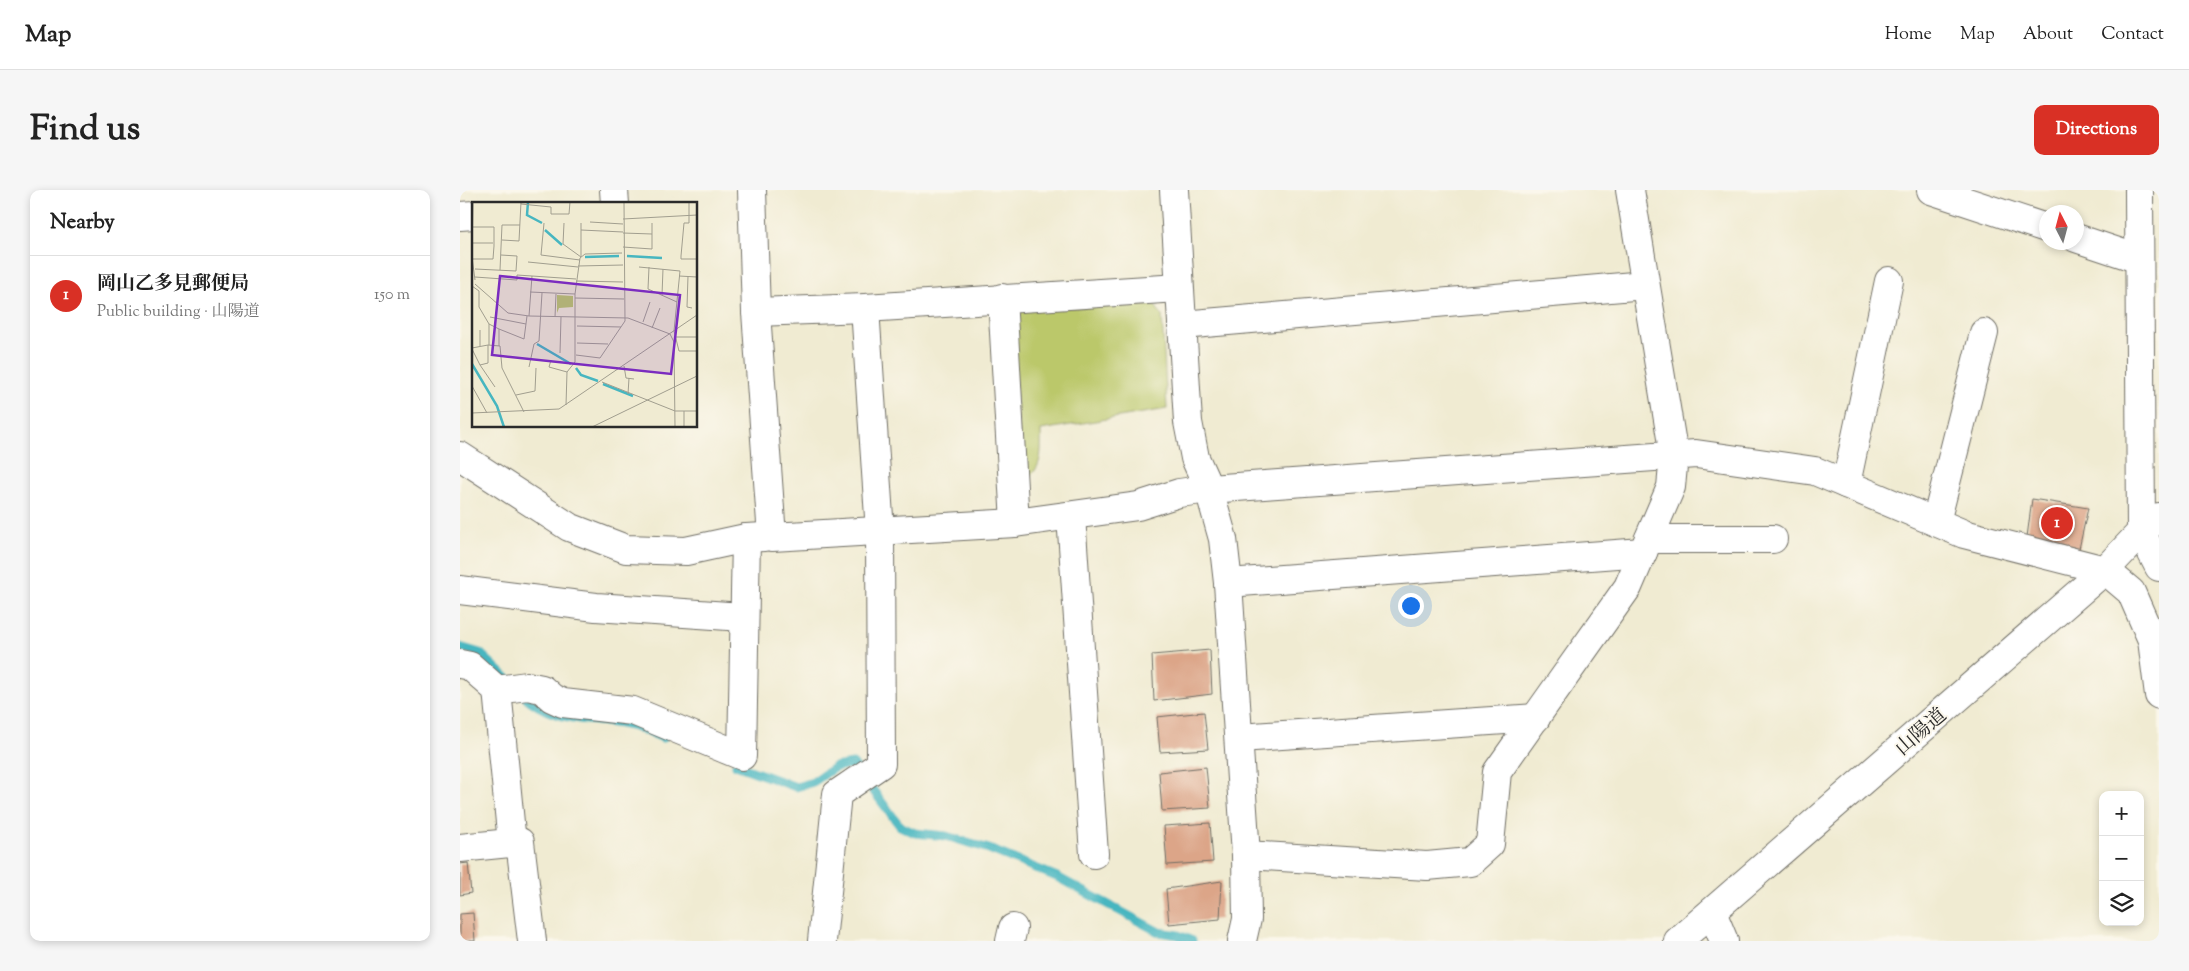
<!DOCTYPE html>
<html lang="en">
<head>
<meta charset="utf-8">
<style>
	:root { --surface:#fff; --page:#f6f6f6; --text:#222; --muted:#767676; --line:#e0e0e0; --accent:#d93025 }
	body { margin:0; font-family:"Sorts Mill Goudy","Noto Serif JP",serif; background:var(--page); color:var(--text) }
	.controls { position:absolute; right:15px; bottom:15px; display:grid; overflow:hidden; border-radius:10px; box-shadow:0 2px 8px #0003 }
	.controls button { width:45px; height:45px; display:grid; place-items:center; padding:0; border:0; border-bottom:1px solid var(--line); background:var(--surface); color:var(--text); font:25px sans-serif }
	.compass { position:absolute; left:1579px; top:15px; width:45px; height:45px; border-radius:50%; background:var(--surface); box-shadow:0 2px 8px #0003; rotate:354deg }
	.you { position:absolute; left:950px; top:415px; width:18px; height:18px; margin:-12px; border:4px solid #fff; border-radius:50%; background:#1a73e8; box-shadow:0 0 0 8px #1a73e833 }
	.badge { display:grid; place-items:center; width:32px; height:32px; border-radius:50%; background:var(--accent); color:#fff; font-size:16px; font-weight:700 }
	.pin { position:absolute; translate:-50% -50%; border:2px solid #fff; box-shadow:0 1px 5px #0006 }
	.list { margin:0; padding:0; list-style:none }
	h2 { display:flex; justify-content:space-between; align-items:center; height:65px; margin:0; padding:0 20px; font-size:21px }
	h2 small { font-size:16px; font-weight:400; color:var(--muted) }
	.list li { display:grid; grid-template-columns:32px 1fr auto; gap:15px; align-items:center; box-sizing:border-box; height:80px; padding:0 20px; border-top:1px solid var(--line) }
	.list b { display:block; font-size:19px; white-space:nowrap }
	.list p { margin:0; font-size:16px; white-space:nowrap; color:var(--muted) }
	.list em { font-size:16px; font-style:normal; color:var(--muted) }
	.icon { flex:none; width:28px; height:28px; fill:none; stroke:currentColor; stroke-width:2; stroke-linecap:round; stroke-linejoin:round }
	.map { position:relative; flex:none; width:1699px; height:751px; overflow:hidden; border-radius:10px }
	header { display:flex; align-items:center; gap:30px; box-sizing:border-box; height:70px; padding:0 25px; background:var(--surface); border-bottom:1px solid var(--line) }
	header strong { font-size:24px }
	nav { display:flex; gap:28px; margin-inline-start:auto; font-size:18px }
	.intro { display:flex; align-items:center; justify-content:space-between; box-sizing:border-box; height:120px; padding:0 30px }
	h1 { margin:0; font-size:35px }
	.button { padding:12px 22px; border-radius:10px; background:var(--accent); color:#fff; font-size:18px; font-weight:700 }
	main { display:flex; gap:30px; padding:0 30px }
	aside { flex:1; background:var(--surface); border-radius:10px; box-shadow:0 2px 8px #0003 }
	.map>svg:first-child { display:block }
	.green { fill:#bbc86a; stroke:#737a4a }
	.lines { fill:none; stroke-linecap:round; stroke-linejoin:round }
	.stream { stroke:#47b6c0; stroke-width:9 }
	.building { fill:#dca588 }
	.minor-casing { stroke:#706e65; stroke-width:30 }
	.minor { stroke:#fff; stroke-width:28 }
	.labels { text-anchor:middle; stroke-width:4; stroke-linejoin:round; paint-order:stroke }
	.street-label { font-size:20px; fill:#2b2b2b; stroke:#fbf7ec }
	.inset-river { fill:none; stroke:#47b6c0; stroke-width:2.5 }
	.inset-road { fill:none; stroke:#a19e8f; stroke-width:1 }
	.view { fill:#7b2cbf; fill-opacity:0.15; stroke:#7b2cbf; stroke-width:2.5 }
	.inset-edge { fill:none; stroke:#2b2b2b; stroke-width:2.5 }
</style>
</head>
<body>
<header>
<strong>Map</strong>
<nav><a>Home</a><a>Map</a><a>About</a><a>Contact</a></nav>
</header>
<div class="intro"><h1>Find us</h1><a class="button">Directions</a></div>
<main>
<aside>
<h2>Nearby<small></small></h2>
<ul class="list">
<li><span class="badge">1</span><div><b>岡山乙多見郵便局</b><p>Public building · 山陽道</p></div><em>150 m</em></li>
</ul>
</aside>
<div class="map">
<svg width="1699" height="751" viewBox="0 0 1699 751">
	<rect width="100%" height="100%" fill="#fbf7ec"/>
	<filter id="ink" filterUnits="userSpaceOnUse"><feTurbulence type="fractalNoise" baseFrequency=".02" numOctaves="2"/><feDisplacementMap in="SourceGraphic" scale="10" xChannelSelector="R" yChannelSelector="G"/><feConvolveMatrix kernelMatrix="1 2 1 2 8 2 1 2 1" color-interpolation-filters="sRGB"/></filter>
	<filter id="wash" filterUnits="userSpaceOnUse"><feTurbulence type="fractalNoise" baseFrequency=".0096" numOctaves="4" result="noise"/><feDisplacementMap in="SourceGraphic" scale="20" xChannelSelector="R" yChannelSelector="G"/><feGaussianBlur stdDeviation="1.12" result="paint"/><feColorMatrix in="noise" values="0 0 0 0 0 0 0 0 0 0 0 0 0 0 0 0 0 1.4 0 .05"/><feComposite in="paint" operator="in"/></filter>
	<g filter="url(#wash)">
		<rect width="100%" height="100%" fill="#f0ebd2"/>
		<path class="green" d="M 695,115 L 702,126 L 707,219 L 581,240 C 581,262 584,279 562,292 L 551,119 Z"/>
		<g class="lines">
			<g class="stream">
				<path d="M 0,457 L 20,463 L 52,493"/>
				<path d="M 61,503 C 94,534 125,527 166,535 C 179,537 191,543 203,548"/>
				<path d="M 276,575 L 336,597 L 353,592 L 375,577 L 393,574 L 440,636 L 455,643 L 486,646 L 529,659 L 597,687 L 699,742 L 718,745 L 732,751"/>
			</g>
		</g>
		<g id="blocks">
			<g class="building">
				<path d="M 1572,309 L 1628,318 L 1619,359 L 1567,347 Z"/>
				<path d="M 750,460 L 752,504 L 694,511 L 692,465 Z"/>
				<path d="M 744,522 L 748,559 L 700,562 L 697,527 Z"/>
				<path d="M 746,577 L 750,618 L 702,621 L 699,582 Z"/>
				<path d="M 750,633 L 753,672 L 707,675 L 704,636 Z"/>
				<path d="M 8,673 L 11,703 L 0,705 L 0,674 Z"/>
				<path d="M 762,691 L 760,729 L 709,734 L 706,699 Z"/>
				<path d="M 13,723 L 15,751 L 0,751 L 0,724 Z"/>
			</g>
		</g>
	</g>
	<g filter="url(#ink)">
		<use href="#blocks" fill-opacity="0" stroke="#706e65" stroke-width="1"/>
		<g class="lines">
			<defs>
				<g id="minor">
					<path d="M 154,0 L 155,14"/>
					<path d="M 292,0 L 296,122 L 312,347 L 555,333 L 678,316 L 719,303 L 749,299 L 1236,264 L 1355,281 L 1504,344 L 1645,380 L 1671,402 L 1692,450 L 1699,505"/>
					<path d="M 714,0 L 728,232 L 735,268 L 749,299 L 763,349 L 768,393 L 786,665 L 787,729 L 782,751"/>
					<path d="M 1471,0 L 1586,38"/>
					<path d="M 1679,0 L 1681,342 L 1699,377"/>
					<path d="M 0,26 L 14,25"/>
					<path d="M 1616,48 L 1679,69"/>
					<path d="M 542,108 L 555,333"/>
					<path d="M 296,122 L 405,118 L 719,98"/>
					<path d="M 722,135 L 1185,95"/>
					<path d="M 0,266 L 109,337 L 166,359 L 226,361 L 286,348 L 304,347"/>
					<path d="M 1386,294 L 1429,91"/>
					<path d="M 611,326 L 634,664"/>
					<path d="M 1476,332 L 1524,143"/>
					<path d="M 1189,349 L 1313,349"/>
					<path d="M 768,393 L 1183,362"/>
					<path d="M 0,400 L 136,417 L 283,427"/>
					<path d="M 0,474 L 10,476 L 37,500 L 52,653"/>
					<path d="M 37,500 L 67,496 L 82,499 L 92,508 L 103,513 L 173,521 L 282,566 L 286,348"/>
					<path d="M 779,548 L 1076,528"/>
					<path d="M 0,658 L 60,652 L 72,751"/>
					<path d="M 786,665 L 967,676 L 1010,672 L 1030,654 L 1037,582 L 1168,397 L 1211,297 L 1214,266 L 1170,0"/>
					<path d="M 1252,722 L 1264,751"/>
					<path d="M 362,751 L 377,604 L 421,574 L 420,342 L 405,118"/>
					<path d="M 550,751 L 553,738"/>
					<path d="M 1218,751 L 1645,380 L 1681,342 L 1699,327"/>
				</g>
			</defs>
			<use href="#minor" class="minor-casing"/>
			<use href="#minor" class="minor"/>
		</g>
	</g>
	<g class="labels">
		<g class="street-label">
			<text transform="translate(1460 541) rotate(-41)" y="7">山陽道</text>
		</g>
	</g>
	<g transform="translate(12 12)">
		<rect width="225" height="225" fill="#f0ebd2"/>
		<path d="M 85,93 L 101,94 L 101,105 L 87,106 L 85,111 Z" fill="#bbc86a"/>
		<path class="inset-river" d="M 56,0 L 55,13 L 70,21M 73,28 L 90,43M 155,54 L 190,56M 113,55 L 147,54M 65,142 L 99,162M 0,162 L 25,204 L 32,225M 104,166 L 109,173 L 126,179M 131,182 L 161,194"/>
		<path class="inset-road" d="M 112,0 L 163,0M 217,0 L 217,21 L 212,21 L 209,54 L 209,57 L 225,57M 49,2 L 79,5 L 79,12 L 97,12 L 98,0M 151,17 L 225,13M 118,20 L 151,22M 72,21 L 69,53 L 108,58M 92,21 L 91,42 L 109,55 L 109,21M 109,28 L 151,30M 151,31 L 180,32M 30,38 L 47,39 L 49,0M 1,41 L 21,41M 151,45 L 180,47 L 180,21M 0,53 L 1,0M 0,55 L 3,78M 1,57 L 21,57 L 22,44 L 22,25 L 1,25M 56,60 L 106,65M 106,64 L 151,63M 167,65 L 208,69 L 202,129 L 207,149 L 225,149M 177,65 L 176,87 L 205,100M 3,67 L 44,69 L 45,54 L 29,53M 28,68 L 30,23 L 48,23M 207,74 L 225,75M 216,74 L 215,105 L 220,106M 3,75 L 45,78 L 45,73 L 60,74M 104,77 L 60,74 L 57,114 L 156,116 L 198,132 L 202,140 L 203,225M 104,79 L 151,80M 3,82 L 36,111 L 57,114M 0,84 L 7,89 L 7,105 L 17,122M 58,90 L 103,92M 190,93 L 191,67M 103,96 L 152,97M 18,115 L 54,122M 83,115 L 84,92M 171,120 L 178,100M 105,124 L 149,125M 180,126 L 188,106M 27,127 L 52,137 L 55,114M 8,128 L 8,144M 204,135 L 225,135M 105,141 L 136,142M 16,143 L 28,144 L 30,166 L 52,210M 17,143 L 17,122 L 27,127 L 27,144M 0,146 L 16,143 L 16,161 L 8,163 L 0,147M 88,151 L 89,115M 104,153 L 128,156 L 153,119 L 152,0M 79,158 L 77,165 L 95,170M 8,163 L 23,185M 152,164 L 154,176 L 162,177M 57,165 L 62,142 L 67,139 L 70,91M 130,180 L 203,209 L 225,209M 0,184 L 15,211M 156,192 L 157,176M 44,193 L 63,189 L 64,166M 94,203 L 95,170 L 103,160 L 103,92 L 108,56 L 113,52 L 150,51M 212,209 L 212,225M 0,211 L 87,207 L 225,113M 120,225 L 225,174"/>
		<path class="view" d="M 28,74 L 208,93 L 199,172 L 20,153 Z"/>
		<rect width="225" height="225" class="inset-edge"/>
	</g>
</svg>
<div class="controls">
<button>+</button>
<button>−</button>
<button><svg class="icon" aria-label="layers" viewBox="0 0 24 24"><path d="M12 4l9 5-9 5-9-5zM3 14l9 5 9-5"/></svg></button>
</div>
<svg class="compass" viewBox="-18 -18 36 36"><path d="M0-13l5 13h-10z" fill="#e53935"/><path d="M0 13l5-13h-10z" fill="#767676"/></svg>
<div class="you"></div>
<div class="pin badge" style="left:1597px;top:333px">1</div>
</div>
</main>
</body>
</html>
